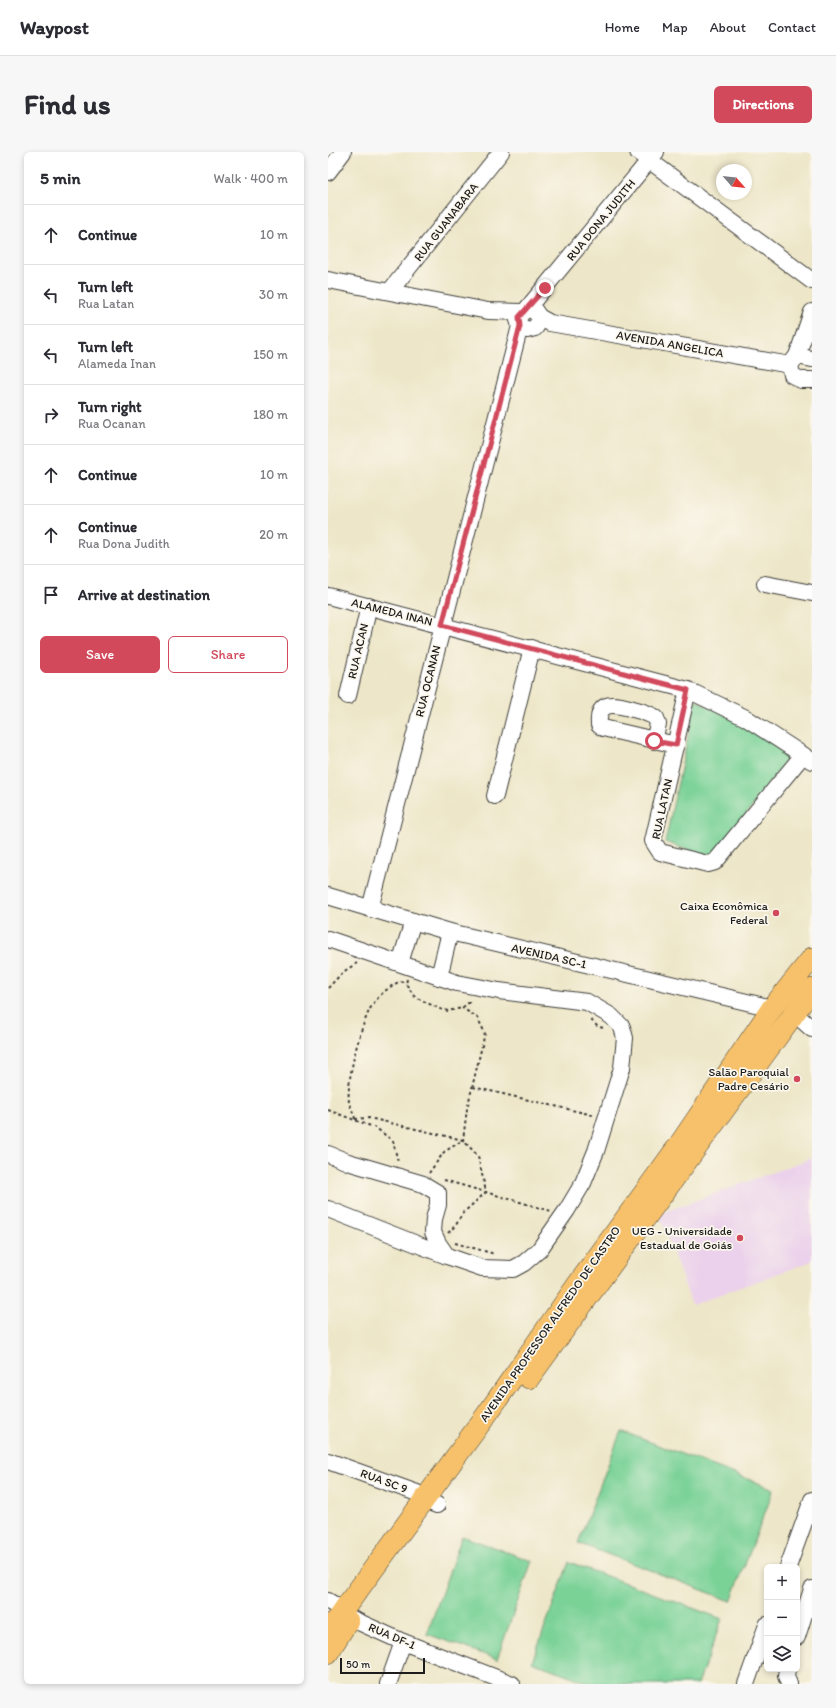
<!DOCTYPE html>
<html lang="en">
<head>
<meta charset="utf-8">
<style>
	:root { --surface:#fff; --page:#f7f7f7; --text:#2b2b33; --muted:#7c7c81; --line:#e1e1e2; --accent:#d1495b }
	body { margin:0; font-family:Itim,sans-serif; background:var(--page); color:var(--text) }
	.controls { position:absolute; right:12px; bottom:12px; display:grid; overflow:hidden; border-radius:6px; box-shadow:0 2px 6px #0003 }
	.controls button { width:36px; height:36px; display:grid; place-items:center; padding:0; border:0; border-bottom:1px solid var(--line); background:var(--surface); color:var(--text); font:20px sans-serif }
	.compass { position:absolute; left:388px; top:12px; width:36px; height:36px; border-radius:50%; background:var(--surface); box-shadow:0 2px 6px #0003; rotate:118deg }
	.scale { position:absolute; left:12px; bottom:10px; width:85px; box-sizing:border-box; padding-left:4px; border:2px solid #1c1c1c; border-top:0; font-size:11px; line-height:14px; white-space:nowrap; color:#1c1c1c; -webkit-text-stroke:3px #fbf7ec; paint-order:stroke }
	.stop { position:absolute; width:12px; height:12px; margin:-9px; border:3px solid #d1495b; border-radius:50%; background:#fff }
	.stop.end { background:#d1495b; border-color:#fff; box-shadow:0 1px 4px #0008 }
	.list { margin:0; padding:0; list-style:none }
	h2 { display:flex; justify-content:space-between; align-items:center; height:52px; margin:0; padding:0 16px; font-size:17px }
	h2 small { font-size:13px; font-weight:400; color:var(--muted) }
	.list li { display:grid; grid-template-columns:26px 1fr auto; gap:12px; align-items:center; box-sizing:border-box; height:60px; padding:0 16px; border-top:1px solid var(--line) }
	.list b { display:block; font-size:15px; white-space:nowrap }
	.list p { margin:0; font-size:13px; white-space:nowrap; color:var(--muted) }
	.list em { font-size:13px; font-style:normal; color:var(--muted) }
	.actions { display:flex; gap:8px; padding:12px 16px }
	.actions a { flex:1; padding:9px 0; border:1px solid var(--accent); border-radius:6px; text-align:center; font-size:14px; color:var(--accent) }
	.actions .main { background:var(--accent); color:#fff }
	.icon { flex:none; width:22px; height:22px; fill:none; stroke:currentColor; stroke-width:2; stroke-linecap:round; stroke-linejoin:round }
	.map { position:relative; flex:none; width:484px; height:1532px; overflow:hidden; border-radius:6px }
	header { display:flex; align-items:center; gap:24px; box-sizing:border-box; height:56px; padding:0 20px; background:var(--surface); border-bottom:1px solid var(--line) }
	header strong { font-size:19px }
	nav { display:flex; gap:22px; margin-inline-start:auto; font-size:14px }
	.intro { display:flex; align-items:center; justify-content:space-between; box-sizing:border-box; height:96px; padding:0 24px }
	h1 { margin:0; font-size:28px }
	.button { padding:10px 18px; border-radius:6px; background:var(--accent); color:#fff; font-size:14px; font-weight:700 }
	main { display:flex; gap:24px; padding:0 24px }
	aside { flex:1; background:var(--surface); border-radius:6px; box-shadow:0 2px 6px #0003 }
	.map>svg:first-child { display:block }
	.built { fill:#ebd1eb }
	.green { fill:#7ad297; stroke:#4b775a }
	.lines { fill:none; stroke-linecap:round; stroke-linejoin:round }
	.minor-casing { stroke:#3b3a36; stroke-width:18 }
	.major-casing { stroke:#3b3a36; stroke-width:22 }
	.path { stroke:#3b3a36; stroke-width:2; stroke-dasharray:3 3; stroke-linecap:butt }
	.minor { stroke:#fff; stroke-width:16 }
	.major { stroke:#f6c16b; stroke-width:21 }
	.route { stroke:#d1495b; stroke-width:5 }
	.poi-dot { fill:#d1495b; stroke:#fbf7ec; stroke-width:1.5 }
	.labels { text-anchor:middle; stroke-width:3.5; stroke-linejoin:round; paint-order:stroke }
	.street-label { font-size:12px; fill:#1c1c1c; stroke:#fbf7ec }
	.poi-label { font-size:12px; fill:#1c1c1c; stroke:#fbf7ec; text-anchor:end }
</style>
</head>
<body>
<header>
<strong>Waypost</strong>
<nav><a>Home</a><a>Map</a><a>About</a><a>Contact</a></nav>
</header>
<div class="intro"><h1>Find us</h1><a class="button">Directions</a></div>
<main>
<aside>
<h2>5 min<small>Walk · 400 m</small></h2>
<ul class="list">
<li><svg class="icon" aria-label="ahead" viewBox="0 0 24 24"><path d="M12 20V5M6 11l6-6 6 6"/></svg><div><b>Continue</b></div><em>10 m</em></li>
<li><svg class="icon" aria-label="left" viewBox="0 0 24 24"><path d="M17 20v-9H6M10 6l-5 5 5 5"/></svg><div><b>Turn left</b><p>Rua Latan</p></div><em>30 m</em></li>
<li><svg class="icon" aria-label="left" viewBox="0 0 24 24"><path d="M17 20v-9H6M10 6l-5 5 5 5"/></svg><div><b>Turn left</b><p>Alameda Inan</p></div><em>150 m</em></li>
<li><svg class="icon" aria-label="right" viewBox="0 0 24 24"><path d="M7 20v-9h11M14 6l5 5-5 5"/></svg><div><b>Turn right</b><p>Rua Ocanan</p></div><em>180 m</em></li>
<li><svg class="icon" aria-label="ahead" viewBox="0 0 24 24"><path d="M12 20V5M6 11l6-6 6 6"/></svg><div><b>Continue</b></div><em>10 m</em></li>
<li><svg class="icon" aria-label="ahead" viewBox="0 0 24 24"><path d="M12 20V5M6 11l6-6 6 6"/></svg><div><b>Continue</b><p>Rua Dona Judith</p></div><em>20 m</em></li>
<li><svg class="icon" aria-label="arrive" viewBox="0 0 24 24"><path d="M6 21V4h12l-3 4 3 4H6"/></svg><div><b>Arrive at destination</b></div></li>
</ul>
<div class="actions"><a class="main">Save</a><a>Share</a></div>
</aside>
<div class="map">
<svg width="484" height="1532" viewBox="0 0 484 1532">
	<rect width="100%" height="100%" fill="#fbf7ec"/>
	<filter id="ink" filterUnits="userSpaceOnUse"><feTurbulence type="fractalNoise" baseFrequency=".025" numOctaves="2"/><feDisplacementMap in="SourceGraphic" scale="8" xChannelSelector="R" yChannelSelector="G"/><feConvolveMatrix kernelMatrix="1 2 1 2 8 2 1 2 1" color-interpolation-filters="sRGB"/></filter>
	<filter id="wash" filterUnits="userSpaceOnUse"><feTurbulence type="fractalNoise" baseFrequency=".012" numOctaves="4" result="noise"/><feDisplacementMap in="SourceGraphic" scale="16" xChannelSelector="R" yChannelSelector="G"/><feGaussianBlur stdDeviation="0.9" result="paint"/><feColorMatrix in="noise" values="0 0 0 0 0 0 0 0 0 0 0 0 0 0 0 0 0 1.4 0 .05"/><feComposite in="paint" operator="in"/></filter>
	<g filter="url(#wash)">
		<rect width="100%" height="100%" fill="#ede6c8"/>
		<path class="built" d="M 484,1006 L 484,1109 L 364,1153 L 331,1062 Z"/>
		<g class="green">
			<path d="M 368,548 L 430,580 L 463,602 L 385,707 L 337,690 Z"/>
			<path d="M 293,1279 L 446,1337 L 403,1449 L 250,1391 Z"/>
			<path d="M 134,1384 L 204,1409 L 169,1507 L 99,1482 Z"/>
			<path d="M 241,1410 L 394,1467 L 370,1532 L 264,1532 L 204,1510 Z"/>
		</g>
	</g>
	<g filter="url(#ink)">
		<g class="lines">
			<defs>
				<g id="minor">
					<path d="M 310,0 L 484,129"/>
					<path d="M 0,20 L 15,0"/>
					<path d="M 0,128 L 160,159 L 194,160 L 203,157 L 207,159 L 211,165 L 211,170 L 207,176 L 199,178 L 192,174 L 190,168 L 194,160"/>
					<path d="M 62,139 L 173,0"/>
					<path d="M 198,158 L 328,0"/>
					<path d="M 211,165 L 222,171 L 462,213"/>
					<path d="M 469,204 L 484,160"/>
					<path d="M 484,207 L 469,204 L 462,213 L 464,223 L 473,228 L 484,228"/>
					<path d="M 437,432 L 484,441"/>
					<path d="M 0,444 L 360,538 L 418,566 L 484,609"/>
					<path d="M 360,538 L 325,689 L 332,700 L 380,712 L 387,710 L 475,603"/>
					<path d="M 20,544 L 41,454"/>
					<path d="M 326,589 L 330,572 L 328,566 C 321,561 313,559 305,557 C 288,552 269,547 271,573 L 275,576 L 348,593"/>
					<path d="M 167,644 L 204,496"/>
					<path d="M 0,744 L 122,780 L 444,856"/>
					<path d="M 42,757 L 192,174"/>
					<path d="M 0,787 L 129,831 L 171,839 L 259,850 L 283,864 L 294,875 L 297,886 L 294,916 L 268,999 L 255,1031 L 239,1058 L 211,1098 L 196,1111 L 185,1117 L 154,1116 L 119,1104 L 110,1091 L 105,1080 L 106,1067 L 110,1053 L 110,1041 L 95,1032 L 20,1010 L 0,1002"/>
					<path d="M 72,811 L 85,769"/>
					<path d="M 111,825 L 122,780"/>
					<path d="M 466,861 L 484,877"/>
					<path d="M 0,1057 L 119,1104"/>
					<path d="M 0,1309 L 89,1341 L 96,1348 L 109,1353"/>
					<path d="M 460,1415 L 484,1348"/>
					<path d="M 0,1449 L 15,1458 L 22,1466 L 75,1490 L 184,1532"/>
					<path d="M 469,1485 L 484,1437"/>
					<path d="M 459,1517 L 458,1524 L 461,1532"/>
					<path d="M 60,1532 L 75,1490"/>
					<path d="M 418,1532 L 439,1473"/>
				</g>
				<g id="major">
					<path d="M 201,1226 L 484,837"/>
					<path d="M 0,1479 L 157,1265 L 247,1136 L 351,993 L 444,856 L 484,806"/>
					<path d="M 0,1501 L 20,1469"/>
				</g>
			</defs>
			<use href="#minor" class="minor-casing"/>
			<use href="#major" class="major-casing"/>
			<g class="path">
				<path d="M 79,827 L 78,832 L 87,845 L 112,857 L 120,859 L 134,856 L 144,848"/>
				<path d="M 0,836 L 15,820 L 29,811"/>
				<path d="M 263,868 L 270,875 L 276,876"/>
				<path d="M 145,935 L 265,963"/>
				<path d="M 0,958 L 48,976 L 65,989 L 70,1010"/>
				<path d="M 27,967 C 26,961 22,955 21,950 C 18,929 33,869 45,852 C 51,843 63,833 73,829 L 78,832"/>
				<path d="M 27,967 L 41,966 L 135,988"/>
				<path d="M 101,1021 L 116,1000 L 135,988"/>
				<path d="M 116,1028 L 223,1059"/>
				<path d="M 120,1081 L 128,1073 L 134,1062 L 158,1040 L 150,1004 L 135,988 L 139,957 L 157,881 L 149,865 L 134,856"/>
				<path d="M 127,1091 L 167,1102"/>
			</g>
			<use href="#minor" class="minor"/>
			<use href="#major" class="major"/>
		</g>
	</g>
	<g class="lines" filter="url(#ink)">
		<path class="route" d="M 217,136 L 191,165 L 192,174 L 114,473 L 360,538 L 348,593 L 326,589"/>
	</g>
	<g class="poi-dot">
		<circle cx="448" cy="761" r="4"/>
		<circle cx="469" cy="927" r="4"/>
		<circle cx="412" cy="1086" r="4"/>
	</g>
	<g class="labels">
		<g class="street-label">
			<text transform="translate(273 68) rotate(-51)" y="4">RUA DONA JUDITH</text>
			<text transform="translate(118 70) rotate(-52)" y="4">RUA GUANABARA</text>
			<text transform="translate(342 192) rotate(10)" y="4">AVENIDA ANGELICA</text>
			<text transform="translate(64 460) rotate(14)" y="4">ALAMEDA INAN</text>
			<text transform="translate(30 499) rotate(-77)" y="4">RUA ACAN</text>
			<text transform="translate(100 529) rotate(-76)" y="4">RUA OCANAN</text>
			<text transform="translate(334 657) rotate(-78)" y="4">RUA LATAN</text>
			<text transform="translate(221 804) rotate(13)" y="4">AVENIDA SC-1</text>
			<text transform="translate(222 1172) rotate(-55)" y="4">AVENIDA PROFESSOR ALFREDO DE CASTRO</text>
			<text transform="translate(56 1329) rotate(20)" y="4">RUA SC 9</text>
			<text transform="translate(64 1484) rotate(23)" y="4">RUA DF-1</text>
		</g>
		<g class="poi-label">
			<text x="440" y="758">Caixa Econômica<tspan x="440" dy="14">Federal</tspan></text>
			<text x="461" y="924">Salão Paroquial<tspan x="461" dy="14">Padre Cesário</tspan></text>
			<text x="404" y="1083">UEG - Universidade<tspan x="404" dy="14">Estadual de Goiás</tspan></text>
		</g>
	</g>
</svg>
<div class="controls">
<button>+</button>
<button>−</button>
<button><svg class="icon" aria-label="layers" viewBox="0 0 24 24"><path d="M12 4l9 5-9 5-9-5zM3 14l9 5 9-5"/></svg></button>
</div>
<svg class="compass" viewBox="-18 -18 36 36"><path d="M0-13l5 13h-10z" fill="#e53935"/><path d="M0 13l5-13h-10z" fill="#7c7c81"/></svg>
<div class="scale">50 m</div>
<div class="stop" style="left:326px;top:589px"></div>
<div class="stop end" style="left:217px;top:136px"></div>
</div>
</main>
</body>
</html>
